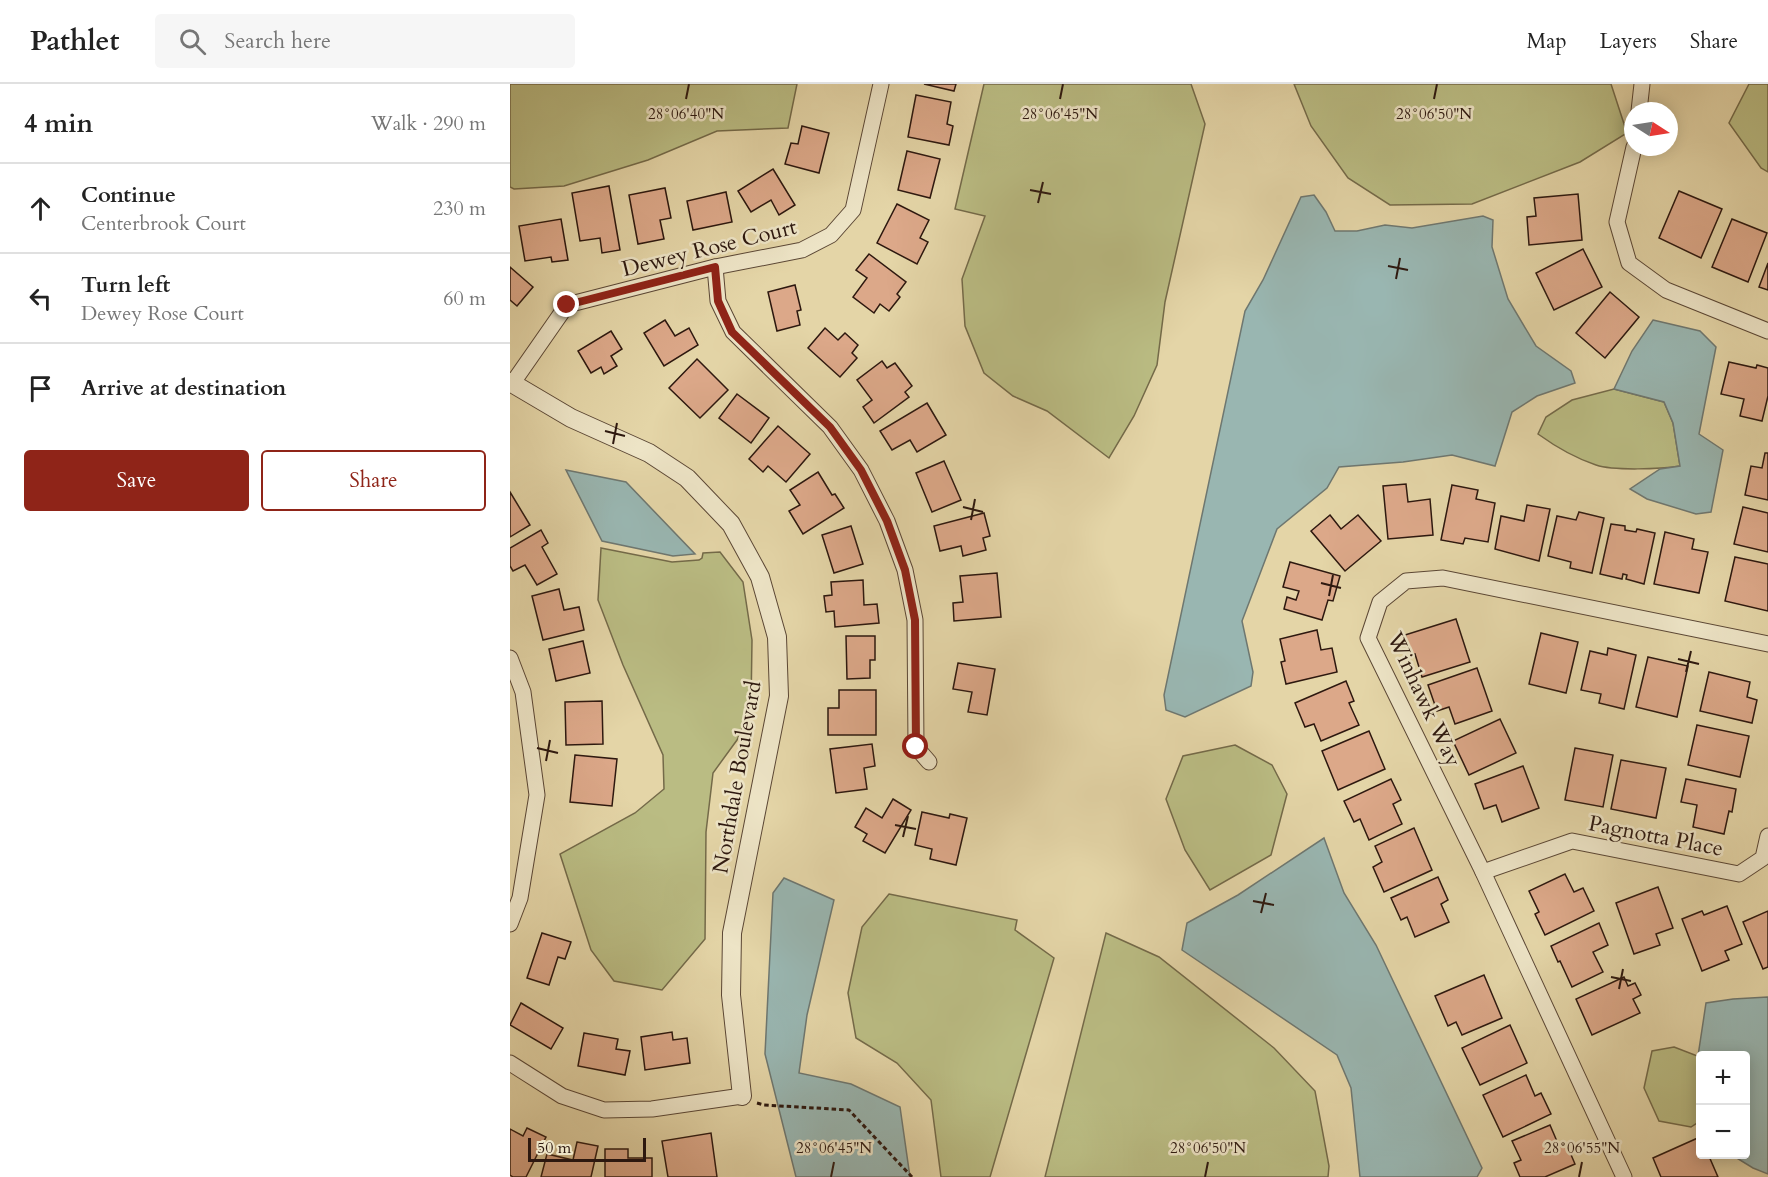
<!DOCTYPE html>
<html lang="en">
<head>
<meta charset="utf-8">
<style>
	:root { --surface:#fff; --page:#f6f6f6; --text:#222; --muted:#767676; --line:#e0e0e0; --accent:#8f2418 }
	body { margin:0; font-family:Cardo,serif; background:var(--page); color:var(--text) }
	.controls { position:absolute; right:18px; bottom:18px; display:grid; overflow:hidden; border-radius:6px; box-shadow:0 3px 15px #0003 }
	.controls button { width:54px; height:54px; display:grid; place-items:center; padding:0; border:0; border-bottom:2px solid var(--line); background:var(--surface); color:var(--text); font:30px sans-serif }
	.compass { position:absolute; left:1114px; top:18px; width:54px; height:54px; border-radius:50%; background:var(--surface); box-shadow:0 3px 15px #0003; rotate:102deg }
	.scale { position:absolute; left:18px; bottom:15px; width:118px; box-sizing:border-box; padding-left:6px; border:3px solid #2d180f; border-top:0; font-size:16px; line-height:21px; white-space:nowrap; color:#2d180f; -webkit-text-stroke:4px #ede4c6; paint-order:stroke }
	.stop { position:absolute; width:18px; height:18px; margin:-14px; border:4px solid #8f2418; border-radius:50%; background:#fff }
	.stop.end { background:#8f2418; border-color:#fff; box-shadow:0 2px 6px #0008 }
	.list { margin:0; padding:0; list-style:none }
	h2 { display:flex; justify-content:space-between; align-items:center; height:78px; margin:0; padding:0 24px; font-size:26px }
	h2 small { font-size:20px; font-weight:400; color:var(--muted) }
	.list li { display:grid; grid-template-columns:39px 1fr auto; gap:18px; align-items:center; box-sizing:border-box; height:90px; padding:0 24px; border-top:2px solid var(--line) }
	.list b { display:block; font-size:22px; white-space:nowrap }
	.list p { margin:0; font-size:20px; white-space:nowrap; color:var(--muted) }
	.list em { font-size:20px; font-style:normal; color:var(--muted) }
	.actions { display:flex; gap:12px; padding:18px 24px }
	.actions a { flex:1; padding:14px 0; border:2px solid var(--accent); border-radius:6px; text-align:center; font-size:21px; color:var(--accent) }
	.actions .main { background:var(--accent); color:#fff }
	.icon { flex:none; width:33px; height:33px; fill:none; stroke:currentColor; stroke-width:2; stroke-linecap:round; stroke-linejoin:round }
	.map { position:relative; flex:none; width:1258px; height:1093px; overflow:hidden }
	header { display:flex; align-items:center; gap:36px; box-sizing:border-box; height:84px; padding:0 30px; background:var(--surface); border-bottom:2px solid var(--line) }
	header strong { font-size:28px }
	nav { display:flex; gap:33px; margin-inline-start:auto; font-size:21px }
	.search { width:420px; height:54px; background:var(--page); display:flex; align-items:center; gap:15px; box-sizing:border-box; padding:0 21px; border-radius:6px; color:var(--muted); font-size:22px }
	main { display:flex }
	aside { flex:1; background:var(--surface) }
	.map>svg:first-child { display:block }
	.green { fill:#babc83; stroke:#746a49; stroke-width:1.5 }
	.water { fill:#99b6b1; stroke:#6e7770; stroke-width:1.5 }
	.building { fill:#dca889; stroke:#2d180f; stroke-width:1.5 }
	.lines { fill:none; stroke-linecap:round; stroke-linejoin:round }
	.minor-casing { stroke:#5b4735; stroke-width:17 }
	.tertiary-casing { stroke:#5b4735; stroke-width:20 }
	.path { stroke:#2d180f; stroke-width:3; stroke-dasharray:4.5 3; stroke-linecap:butt }
	.minor { stroke:#ede4c6; stroke-width:15 }
	.tertiary { stroke:#ede4c6; stroke-width:18 }
	.route { stroke:#8f2418; stroke-width:8 }
	.ticks { fill:none; stroke:#2d180f; stroke-width:2 }
	.labels { text-anchor:middle; stroke-width:5; stroke-linejoin:round; paint-order:stroke }
	.street-label { font-size:22px; fill:#2d180f; stroke:#ede4c6 }
	.ticks-label { font-size:15px; text-anchor:middle; fill:#2d180f; stroke:#ede4c6; stroke-width:5; stroke-linejoin:round; paint-order:stroke }
</style>
</head>
<body>
<header>
<strong>Pathlet</strong>
<div class="search"><svg class="icon" aria-label="search" viewBox="0 0 24 24"><circle cx="10" cy="10" r="6"/><path d="M15 15l6 6"/></svg>Search here</div>
<nav><a>Map</a><a>Layers</a><a>Share</a></nav>
</header>
<main>
<aside>
<h2>4 min<small>Walk · 290 m</small></h2>
<ul class="list">
<li><svg class="icon" aria-label="ahead" viewBox="0 0 24 24"><path d="M12 20V5M6 11l6-6 6 6"/></svg><div><b>Continue</b><p>Centerbrook Court</p></div><em>230 m</em></li>
<li><svg class="icon" aria-label="left" viewBox="0 0 24 24"><path d="M17 20v-9H6M10 6l-5 5 5 5"/></svg><div><b>Turn left</b><p>Dewey Rose Court</p></div><em>60 m</em></li>
<li><svg class="icon" aria-label="arrive" viewBox="0 0 24 24"><path d="M6 21V4h12l-3 4 3 4H6"/></svg><div><b>Arrive at destination</b></div></li>
</ul>
<div class="actions"><a class="main">Save</a><a>Share</a></div>
</aside>
<div class="map">
<svg width="1258" height="1093" viewBox="0 0 1258 1093">
	<rect width="100%" height="100%" fill="#e4d5a7"/>
	<filter id="stains"><feTurbulence type="fractalNoise" baseFrequency=".00333" numOctaves="4"/><feColorMatrix values="0 0 0 0 .2 0 0 0 0 .09 0 0 0 0 .02 0 0 0 .5 -.17"/></filter>
	<radialGradient id="worn" r=".72"><stop offset=".6" stop-color="#630" stop-opacity="0"/><stop offset="1" stop-color="#630" stop-opacity=".3"/></radialGradient>
	<g class="green">
		<path d="M 0,0 L 287,0 L 278,44 L 207,47 L 138,76 L 54,102 L 4,105 L 0,103 Z"/>
		<path d="M 474,0 L 681,0 L 695,40 L 655,218 L 647,281 L 624,332 L 599,374 L 537,327 L 503,312 L 474,289 L 455,242 L 452,195 L 475,132 L 445,125 Z"/>
		<path d="M 784,0 L 1101,0 L 1117,49 L 1070,78 L 962,120 L 880,121 L 838,94 L 801,42 Z"/>
		<path d="M 1239,0 L 1258,0 L 1258,88 L 1251,84 L 1219,39 Z"/>
		<path d="M 1104,305 L 1154,318 L 1163,339 L 1170,382 C 1151,385 1104,387 1086,381 C 1065,374 1046,363 1028,350 L 1036,333 L 1062,316 Z"/>
		<path d="M 91,464 L 162,478 L 189,476 L 192,474 L 193,469 L 210,468 L 233,498 L 242,556 L 241,624 L 227,656 L 203,689 L 196,748 L 195,855 L 152,906 L 104,897 L 81,866 L 50,770 L 125,729 L 154,705 L 153,671 L 113,581 L 88,516 Z"/>
		<path d="M 725,661 L 762,681 L 777,710 L 761,771 L 700,806 L 675,766 L 656,715 L 673,672 Z"/>
		<path d="M 379,810 L 507,836 L 505,846 L 544,874 L 480,1093 L 431,1093 L 421,1016 L 387,979 L 346,954 L 338,909 L 352,843 Z"/>
		<path d="M 596,849 L 649,873 L 764,964 L 805,1007 L 819,1082 L 818,1093 L 535,1093 Z"/>
		<path d="M 1164,963 L 1190,973 L 1190,1037 L 1181,1043 L 1149,1037 L 1134,1004 L 1142,967 Z"/>
	</g>
	<g class="water">
		<path d="M 804,111 L 816,128 L 825,147 L 847,147 L 875,141 L 902,144 L 973,132 L 983,136 L 982,163 L 998,215 L 1026,262 L 1061,287 L 1065,299 L 1027,312 L 1002,328 L 985,382 L 942,371 L 893,378 L 829,383 L 817,404 L 767,445 L 732,537 L 743,588 L 741,602 L 675,633 L 656,626 L 654,611 L 735,227 L 753,196 L 791,113 Z"/>
		<path d="M 1143,236 L 1190,247 L 1206,263 L 1189,350 L 1213,366 L 1201,428 L 1186,430 L 1137,415 L 1120,405 L 1150,385 L 1170,382 L 1163,339 L 1154,318 L 1104,305 L 1122,267 Z"/>
		<path d="M 56,386 L 116,398 L 185,470 L 163,472 L 92,457 Z"/>
		<path d="M 814,754 L 834,809 L 866,861 L 972,1084 L 967,1093 L 850,1093 L 841,1004 L 827,971 L 672,866 L 677,839 L 728,811 Z"/>
		<path d="M 274,794 L 324,816 L 297,931 L 289,989 L 341,1000 L 390,1023 L 400,1093 L 286,1093 L 255,970 L 263,809 Z"/>
		<path d="M 1258,913 L 1258,1090 L 1243,1084 L 1225,1073 L 1224,1071 L 1236,1070 L 1236,972 L 1188,972 L 1196,919 L 1223,915 Z"/>
	</g>
	<g class="building">
		<path d="M 414,0 L 446,0 L 444,7 Z"/>
		<path d="M 406,11 L 441,18 L 437,40 L 443,42 L 439,61 L 398,53 Z"/>
		<path d="M 292,42 L 319,49 L 309,89 L 275,80 L 281,59 L 288,60 Z"/>
		<path d="M 397,67 L 430,75 L 420,114 L 388,106 Z"/>
		<path d="M 263,85 L 285,121 L 269,131 L 261,116 L 241,128 L 228,107 Z"/>
		<path d="M 99,102 L 110,166 L 92,169 L 90,154 L 70,157 L 62,109 Z"/>
		<path d="M 155,104 L 161,134 L 150,136 L 154,155 L 128,160 L 119,111 Z"/>
		<path d="M 1169,107 L 1212,125 L 1191,174 L 1149,154 Z"/>
		<path d="M 216,108 L 222,138 L 183,146 L 177,117 Z"/>
		<path d="M 1068,110 L 1072,156 L 1019,161 L 1017,133 L 1026,132 L 1024,114 Z"/>
		<path d="M 387,120 L 419,136 L 410,154 L 418,158 L 407,180 L 367,159 Z"/>
		<path d="M 51,135 L 58,176 L 42,178 L 41,173 L 15,177 L 9,142 Z"/>
		<path d="M 1222,135 L 1257,149 L 1238,198 L 1202,183 Z"/>
		<path d="M 1073,165 L 1092,203 L 1044,226 L 1026,189 Z"/>
		<path d="M 359,170 L 396,198 L 387,210 L 390,213 L 379,227 L 370,220 L 364,229 L 343,213 L 357,194 L 346,186 Z"/>
		<path d="M 1258,179 L 1258,206 L 1249,203 Z"/>
		<path d="M 0,183 L 23,203 L 7,222 L 0,216 Z"/>
		<path d="M 285,201 L 291,226 L 287,227 L 290,241 L 267,247 L 258,208 Z"/>
		<path d="M 1100,208 L 1129,233 L 1095,274 L 1066,249 Z"/>
		<path d="M 155,236 L 165,252 L 179,244 L 188,261 L 154,282 L 134,249 Z"/>
		<path d="M 315,244 L 328,256 L 335,249 L 348,261 L 342,269 L 347,274 L 330,293 L 298,264 Z"/>
		<path d="M 101,247 L 112,265 L 101,272 L 107,282 L 94,290 L 91,283 L 81,289 L 68,267 Z"/>
		<path d="M 187,275 L 218,306 L 190,334 L 159,304 Z"/>
		<path d="M 372,277 L 377,284 L 385,279 L 402,302 L 395,308 L 399,313 L 364,339 L 353,323 L 362,316 L 347,296 Z"/>
		<path d="M 1219,278 L 1246,284 L 1247,281 L 1258,284 L 1258,312 L 1252,337 L 1230,332 L 1234,315 L 1211,310 Z"/>
		<path d="M 227,310 L 259,334 L 241,359 L 209,334 Z"/>
		<path d="M 417,319 L 436,351 L 407,368 L 400,356 L 382,366 L 370,347 Z"/>
		<path d="M 268,342 L 300,370 L 276,398 L 258,382 L 253,388 L 239,375 Z"/>
		<path d="M 1255,369 L 1258,369 L 1258,416 L 1235,411 L 1241,382 L 1252,384 Z"/>
		<path d="M 434,377 L 451,416 L 422,428 L 406,389 Z"/>
		<path d="M 308,388 L 322,411 L 325,410 L 334,424 L 293,450 L 279,427 L 290,421 L 280,406 Z"/>
		<path d="M 896,400 L 898,418 L 920,415 L 923,451 L 878,455 L 873,402 Z"/>
		<path d="M 942,401 L 968,406 L 966,415 L 985,419 L 978,458 L 955,454 L 953,460 L 931,456 Z"/>
		<path d="M 0,408 L 20,441 L 0,453 Z"/>
		<path d="M 1017,421 L 1040,425 L 1029,477 L 985,465 L 991,432 L 1014,437 Z"/>
		<path d="M 1233,423 L 1258,429 L 1258,468 L 1224,460 Z"/>
		<path d="M 1069,428 L 1094,434 L 1082,489 L 1060,484 L 1061,478 L 1038,472 L 1047,432 L 1066,436 Z"/>
		<path d="M 474,429 L 480,452 L 473,454 L 476,466 L 453,472 L 451,462 L 430,467 L 424,442 Z"/>
		<path d="M 820,431 L 831,445 L 848,431 L 871,457 L 835,487 L 801,447 Z"/>
		<path d="M 1101,440 L 1115,442 L 1115,446 L 1126,448 L 1127,445 L 1145,449 L 1134,500 L 1116,495 L 1117,491 L 1113,490 L 1112,495 L 1090,490 Z"/>
		<path d="M 341,442 L 353,480 L 324,489 L 312,451 Z"/>
		<path d="M 31,446 L 38,459 L 32,463 L 47,490 L 27,501 L 15,481 L 3,487 L 0,482 L 0,464 Z"/>
		<path d="M 1155,448 L 1184,455 L 1182,465 L 1198,468 L 1189,509 L 1144,500 Z"/>
		<path d="M 1225,473 L 1258,480 L 1258,527 L 1215,517 Z"/>
		<path d="M 780,478 L 830,492 L 823,517 L 818,516 L 812,536 L 774,525 L 777,513 L 786,516 L 789,507 L 773,503 Z"/>
		<path d="M 487,489 L 491,533 L 444,537 L 443,519 L 453,518 L 450,492 Z"/>
		<path d="M 353,496 L 354,521 L 367,520 L 369,539 L 325,543 L 324,527 L 316,528 L 314,512 L 322,511 L 321,498 Z"/>
		<path d="M 49,505 L 54,526 L 69,523 L 74,546 L 33,556 L 22,512 Z"/>
		<path d="M 946,535 L 960,578 L 912,593 L 905,570 L 901,571 L 895,551 Z"/>
		<path d="M 807,546 L 811,566 L 822,564 L 827,588 L 776,600 L 771,578 L 775,577 L 770,555 Z"/>
		<path d="M 1031,549 L 1068,558 L 1056,609 L 1019,600 Z"/>
		<path d="M 336,552 L 365,552 L 365,576 L 360,576 L 360,594 L 337,595 Z"/>
		<path d="M 73,557 L 80,589 L 46,597 L 39,565 Z"/>
		<path d="M 1098,564 L 1126,571 L 1114,625 L 1089,619 L 1091,610 L 1071,606 L 1080,567 L 1097,571 Z"/>
		<path d="M 1138,573 L 1178,582 L 1167,633 L 1126,623 Z"/>
		<path d="M 448,579 L 485,585 L 477,631 L 458,628 L 462,608 L 443,605 Z"/>
		<path d="M 967,584 L 982,627 L 945,640 L 939,623 L 927,627 L 918,601 Z"/>
		<path d="M 1199,588 L 1240,598 L 1237,613 L 1247,616 L 1242,639 L 1190,627 Z"/>
		<path d="M 836,597 L 844,617 L 839,619 L 849,641 L 811,657 L 804,640 L 795,643 L 785,619 Z"/>
		<path d="M 329,606 L 366,606 L 366,651 L 318,651 L 318,624 L 329,624 Z"/>
		<path d="M 92,617 L 93,660 L 56,661 L 55,618 Z"/>
		<path d="M 990,635 L 1006,669 L 959,691 L 943,657 Z"/>
		<path d="M 1187,641 L 1239,652 L 1230,693 L 1178,681 Z"/>
		<path d="M 859,647 L 875,685 L 828,706 L 812,667 Z"/>
		<path d="M 362,660 L 365,682 L 354,684 L 357,705 L 326,709 L 320,665 Z"/>
		<path d="M 1065,664 L 1103,671 L 1093,723 L 1055,716 Z"/>
		<path d="M 65,671 L 107,675 L 102,722 L 60,718 Z"/>
		<path d="M 1111,676 L 1156,684 L 1146,734 L 1101,725 Z"/>
		<path d="M 1013,682 L 1029,724 L 992,738 L 986,721 L 974,725 L 965,700 Z"/>
		<path d="M 881,695 L 891,716 L 883,720 L 892,740 L 859,756 L 850,735 L 844,738 L 834,717 Z"/>
		<path d="M 1176,695 L 1226,705 L 1222,728 L 1219,727 L 1214,750 L 1183,743 L 1187,721 L 1171,718 Z"/>
		<path d="M 383,715 L 401,726 L 375,769 L 353,757 L 357,750 L 345,743 L 356,724 L 372,734 Z"/>
		<path d="M 412,728 L 439,734 L 440,730 L 457,734 L 446,781 L 420,775 L 422,765 L 405,761 Z"/>
		<path d="M 904,744 L 922,786 L 874,808 L 863,783 L 872,778 L 865,762 Z"/>
		<path d="M 1055,790 L 1064,808 L 1073,804 L 1084,827 L 1035,851 L 1025,830 L 1029,828 L 1019,807 Z"/>
		<path d="M 928,793 L 938,816 L 931,820 L 939,838 L 905,853 L 897,833 L 891,836 L 881,814 Z"/>
		<path d="M 1148,803 L 1163,844 L 1146,850 L 1150,861 L 1124,870 L 1106,819 Z"/>
		<path d="M 1217,822 L 1232,860 L 1215,867 L 1219,876 L 1192,887 L 1172,835 L 1192,827 L 1194,831 Z"/>
		<path d="M 1258,827 L 1258,883 L 1253,885 L 1233,838 Z"/>
		<path d="M 1089,839 L 1098,861 L 1083,868 L 1093,888 L 1062,903 L 1050,877 L 1048,878 L 1041,862 Z"/>
		<path d="M 32,849 L 61,858 L 55,875 L 48,873 L 39,901 L 17,894 Z"/>
		<path d="M 974,891 L 992,934 L 952,951 L 946,938 L 938,942 L 925,912 Z"/>
		<path d="M 1114,893 L 1118,902 L 1125,899 L 1131,911 L 1123,915 L 1130,929 L 1082,951 L 1066,915 Z"/>
		<path d="M 11,919 L 53,944 L 41,965 L 0,941 Z"/>
		<path d="M 1000,941 L 1017,979 L 970,1001 L 952,964 Z"/>
		<path d="M 162,948 L 163,956 L 177,954 L 180,979 L 135,986 L 131,953 Z"/>
		<path d="M 74,949 L 108,955 L 106,965 L 120,967 L 115,991 L 68,982 Z"/>
		<path d="M 1016,991 L 1025,1012 L 1031,1009 L 1041,1030 L 993,1053 L 973,1011 Z"/>
		<path d="M 1040,1041 L 1049,1062 L 1056,1059 L 1065,1080 L 1035,1093 L 1010,1093 L 1004,1079 L 1011,1076 L 1002,1057 Z"/>
		<path d="M 17,1044 L 36,1053 L 16,1093 L 3,1093 L 0,1091 L 0,1045 L 13,1052 Z"/>
		<path d="M 201,1049 L 207,1093 L 158,1093 L 152,1057 Z"/>
		<path d="M 1190,1053 L 1190,1070 L 1198,1070 L 1208,1093 L 1151,1093 L 1143,1074 Z"/>
		<path d="M 67,1058 L 88,1062 L 81,1093 L 31,1093 L 37,1070 L 63,1076 Z"/>
		<path d="M 95,1065 L 118,1065 L 118,1074 L 142,1074 L 142,1093 L 95,1093 Z"/>
	</g>
	<g class="lines">
		<defs>
			<g id="minor">
				<path d="M 1129,27 L 1132,0"/>
				<path d="M 1124,63 L 1107,138 L 1119,179 L 1156,206 L 1258,247"/>
				<path d="M 205,183 L 208,217 L 223,248 L 320,343 L 351,386 L 377,437 L 395,486 L 405,536 L 406,663 L 419,678"/>
				<path d="M 2,300 L 57,221 L 205,183 L 292,166 L 321,151 L 343,126 L 371,0"/>
				<path d="M 0,574 L 13,608 L 27,711 L 10,814 L 0,840"/>
				<path d="M 973,788 L 1062,757 L 1229,790 L 1253,774 L 1258,752"/>
				<path d="M 0,979 L 52,1012 L 94,1026 L 142,1025 L 232,1012"/>
				<path d="M 1114,1093 L 973,788 L 858,554 L 870,518 L 896,497 L 933,494 L 1258,560"/>
			</g>
			<path id="tertiary" d="M 0,298 L 61,334 L 139,369 L 177,394 L 221,440 L 250,493 L 267,553 L 269,612 L 222,849 L 221,911 L 232,1012"/>
		</defs>
		<use href="#minor" class="minor-casing"/>
		<use href="#tertiary" class="tertiary-casing"/>
		<path class="path" d="M 247,1019 L 254,1021 L 339,1026 L 402,1093"/>
		<use href="#minor" class="minor"/>
		<use href="#tertiary" class="tertiary"/>
	</g>
	<g class="lines">
		<path class="route" d="M 57,221 L 205,183 L 208,217 L 222,248 L 320,343 L 351,386 L 377,437 L 395,486 L 405,536 L 406,663"/>
	</g>
	<path class="ticks" d="M 176,15 L 179,0M 550,15 L 553,0M 924,15 L 927,0M 520,106 L 541,110M 528,119 L 533,98M 878,182 L 898,186M 886,195 L 890,174M 95,347 L 115,352M 103,360 L 107,339M 453,423 L 473,428M 461,436 L 465,415M 811,499 L 831,504M 819,512 L 823,491M 1168,575 L 1189,580M 1176,588 L 1181,567M 27,664 L 48,669M 36,677 L 40,656M 385,741 L 406,745M 393,753 L 398,732M 743,817 L 764,821M 751,829 L 756,809M 1101,893 L 1121,897M 1109,905 L 1113,885M 321,1093 L 324,1078M 695,1093 L 698,1078M 1069,1093 L 1072,1078"/>
	<g class="labels">
		<g class="street-label">
			<text transform="translate(199 163) rotate(-14)" y="8">Dewey Rose Court</text>
			<text transform="translate(915 615) rotate(65)" y="8">Winhawk Way</text>
			<text transform="translate(226 693) rotate(-80)" y="8">Northdale Boulevard</text>
			<text transform="translate(1146 751) rotate(11)" y="8">Pagnotta Place</text>
		</g>
	</g>
	<g class="ticks-label">
		<text x="176" y="35">28°06'40"N</text>
		<text x="550" y="35">28°06'45"N</text>
		<text x="924" y="35">28°06'50"N</text>
		<text x="324" y="1069">28°06'45"N</text>
		<text x="698" y="1069">28°06'50"N</text>
		<text x="1072" y="1069">28°06'55"N</text>
	</g>
	<rect width="100%" height="100%" filter="url(#stains)"/>
	<rect width="100%" height="100%" fill="url(#worn)"/>
</svg>
<div class="controls">
<button>+</button>
<button>−</button>
</div>
<svg class="compass" viewBox="-18 -18 36 36"><path d="M0-13l5 13h-10z" fill="#e53935"/><path d="M0 13l5-13h-10z" fill="#767676"/></svg>
<div class="scale">50 m</div>
<div class="stop" style="left:406px;top:663px"></div>
<div class="stop end" style="left:57px;top:221px"></div>
</div>
</main>
</body>
</html>
